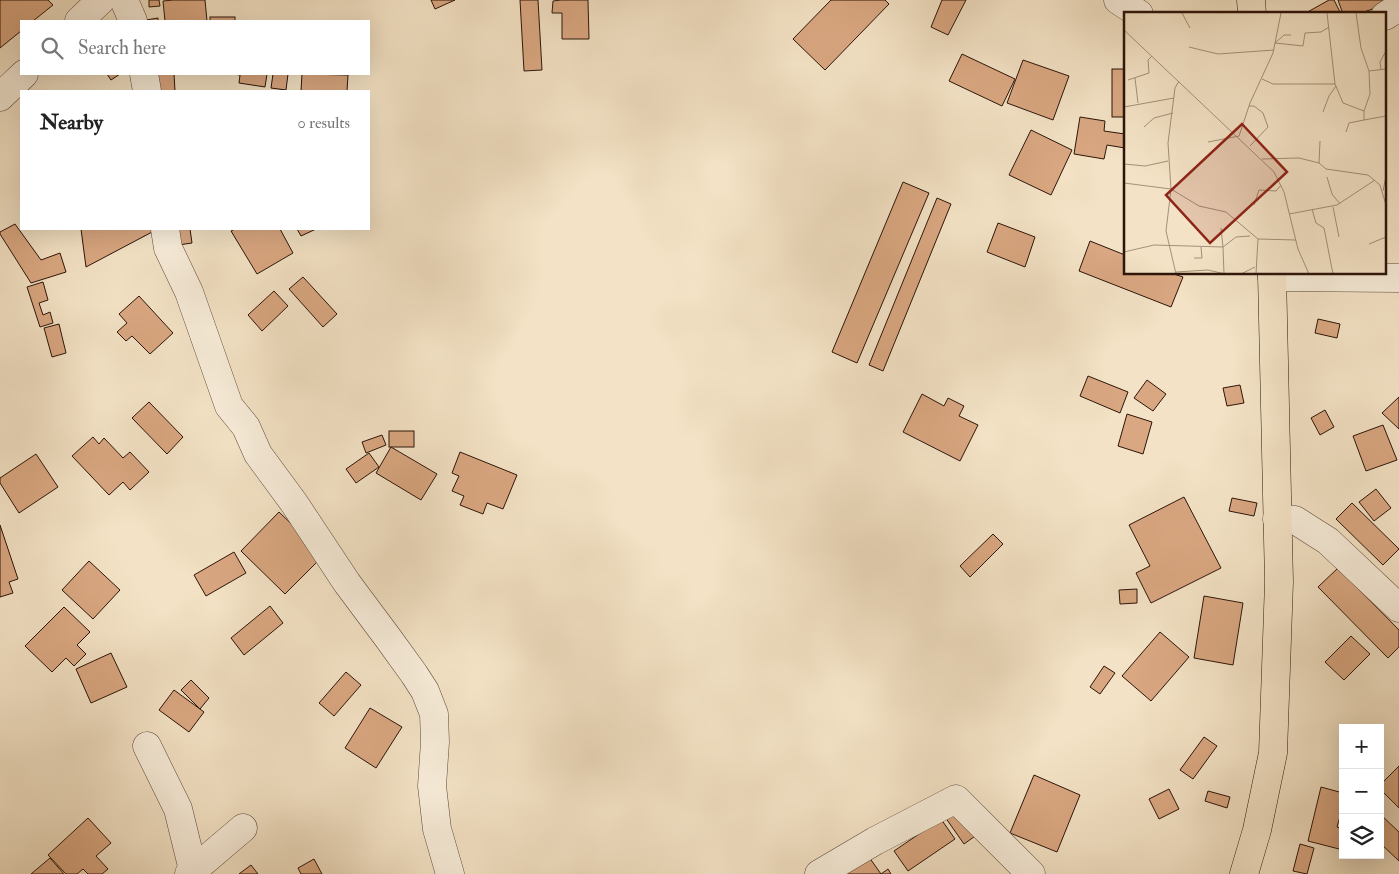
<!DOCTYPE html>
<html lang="en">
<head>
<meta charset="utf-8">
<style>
	:root { --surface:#fff; --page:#f6f6f6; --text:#222; --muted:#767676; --line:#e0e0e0 }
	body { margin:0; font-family:"IM FELL Double Pica",serif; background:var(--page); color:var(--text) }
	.controls { position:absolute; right:15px; bottom:15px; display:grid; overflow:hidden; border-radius:0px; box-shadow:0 5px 20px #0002 }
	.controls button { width:45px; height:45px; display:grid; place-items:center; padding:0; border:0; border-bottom:1px solid var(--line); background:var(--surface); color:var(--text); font:25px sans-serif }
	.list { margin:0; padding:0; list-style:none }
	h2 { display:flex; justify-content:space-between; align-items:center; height:65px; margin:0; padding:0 20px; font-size:21px }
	h2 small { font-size:16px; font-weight:400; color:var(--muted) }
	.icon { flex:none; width:28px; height:28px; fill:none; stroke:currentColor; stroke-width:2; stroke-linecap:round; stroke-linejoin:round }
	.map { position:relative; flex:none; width:1399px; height:874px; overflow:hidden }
	.search { position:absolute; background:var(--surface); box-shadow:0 5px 20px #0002; left:20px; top:20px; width:350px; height:55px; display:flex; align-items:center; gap:12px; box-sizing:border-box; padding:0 18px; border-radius:0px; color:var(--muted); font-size:19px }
	.panel { position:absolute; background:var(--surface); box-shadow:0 5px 20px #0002; left:20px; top:90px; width:350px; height:140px; border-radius:0px }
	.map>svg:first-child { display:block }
	.building { fill:#d9a781; stroke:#2c1409 }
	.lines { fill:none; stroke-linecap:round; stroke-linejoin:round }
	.minor-casing { stroke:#5e4838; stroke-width:29 }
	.primary-casing { stroke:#2c1409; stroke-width:29 }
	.minor { stroke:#f7ecd9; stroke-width:28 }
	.primary { stroke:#f3e2c5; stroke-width:28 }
	.inset-road { fill:none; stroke:#a3907a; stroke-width:1 }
	.view { fill:#8f2418; fill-opacity:0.15; stroke:#8f2418; stroke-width:2.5 }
	.inset-edge { fill:none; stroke:#2c1409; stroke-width:2.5 }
</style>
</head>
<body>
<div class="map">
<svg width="1399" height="874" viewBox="0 0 1399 874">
	<rect width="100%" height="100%" fill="#f3e2c5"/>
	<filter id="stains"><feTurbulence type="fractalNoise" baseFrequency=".004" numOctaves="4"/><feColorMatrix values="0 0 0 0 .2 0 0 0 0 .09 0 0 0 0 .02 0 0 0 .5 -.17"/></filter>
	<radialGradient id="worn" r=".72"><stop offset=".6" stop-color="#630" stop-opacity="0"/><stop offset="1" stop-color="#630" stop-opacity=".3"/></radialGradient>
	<g class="building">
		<path d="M 0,0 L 48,0 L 53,5 L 33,21 L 21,21 L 21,31 L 0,48 Z"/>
		<path d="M 149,0 L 159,0 L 160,6 L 149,7 Z"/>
		<path d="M 173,0 L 205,0 L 207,21 L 165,21 L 163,1 Z"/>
		<path d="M 431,0 L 455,0 L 435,9 Z"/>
		<path d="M 520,0 L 538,0 L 542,70 L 524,71 Z"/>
		<path d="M 561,0 L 588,0 L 589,39 L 562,39 L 562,13 L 552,13 L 553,1 Z"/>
		<path d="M 831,0 L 885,0 L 889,4 L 825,70 L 793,39 Z"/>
		<path d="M 942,0 L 966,0 L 948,35 L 931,27 Z"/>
		<path d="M 1329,0 L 1334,0 L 1341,14 L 1304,14 Z"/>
		<path d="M 1338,0 L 1399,0 L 1358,14 L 1343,14 Z"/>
		<rect x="210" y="17" width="25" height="4"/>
		<path d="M 158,18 L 158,21 L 147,21 L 146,20 Z"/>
		<path d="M 962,54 L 1015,79 L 1002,106 L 949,81 Z"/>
		<path d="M 1023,60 L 1069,76 L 1053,120 L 1007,103 Z"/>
		<rect x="1112" y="69" width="13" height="48"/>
		<path d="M 107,74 L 120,74 L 111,80 Z"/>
		<path d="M 152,74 L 174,74 L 175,91 L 153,91 Z"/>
		<path d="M 234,74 L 267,74 L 265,87 L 239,83 L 240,75 Z"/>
		<path d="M 273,74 L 288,74 L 286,90 L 271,88 Z"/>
		<path d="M 302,74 L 348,75 L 347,91 L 301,91 Z"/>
		<path d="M 1080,117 L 1105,121 L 1104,131 L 1125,134 L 1125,148 L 1107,145 L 1104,159 L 1074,154 Z"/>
		<path d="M 1031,130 L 1072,150 L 1051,195 L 1009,175 Z"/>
		<path d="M 903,182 L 929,193 L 857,363 L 832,352 Z"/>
		<path d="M 937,198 L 951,204 L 883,371 L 869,365 Z"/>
		<path d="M 998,223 L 1035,237 L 1025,267 L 987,252 Z"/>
		<path d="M 15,224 L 41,260 L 60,253 L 66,272 L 31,283 L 0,234 L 0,232 Z"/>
		<path d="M 81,229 L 154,229 L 154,231 L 86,267 Z"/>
		<path d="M 169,229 L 190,229 L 192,243 L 171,246 Z"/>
		<path d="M 235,229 L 280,229 L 293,253 L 257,274 L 231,231 Z"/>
		<path d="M 297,229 L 316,229 L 301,236 Z"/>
		<path d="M 1090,241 L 1125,255 L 1125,274 L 1174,274 L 1183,277 L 1171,307 L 1079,271 Z"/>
		<path d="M 303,277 L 337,314 L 323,327 L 289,289 Z"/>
		<path d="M 43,282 L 48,300 L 39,303 L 43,315 L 50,312 L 53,323 L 40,327 L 27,287 Z"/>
		<path d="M 274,291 L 288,306 L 262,331 L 248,315 Z"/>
		<path d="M 139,296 L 173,333 L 150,354 L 132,336 L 126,341 L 117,332 L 127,323 L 119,314 Z"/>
		<path d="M 1318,319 L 1340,324 L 1337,338 L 1315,333 Z"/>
		<path d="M 59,324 L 66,353 L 52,357 L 44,328 Z"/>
		<path d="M 1088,376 L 1128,392 L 1120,413 L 1080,396 Z"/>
		<path d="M 1147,380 L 1166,394 L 1153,411 L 1134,398 Z"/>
		<path d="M 1240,385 L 1244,403 L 1227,406 L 1223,388 Z"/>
		<path d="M 922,394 L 944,406 L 948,398 L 964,406 L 959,416 L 978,425 L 960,461 L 903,432 Z"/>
		<path d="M 1399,397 L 1399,429 L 1382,413 Z"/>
		<path d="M 149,402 L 183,437 L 167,454 L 132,418 Z"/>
		<path d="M 1325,410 L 1334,427 L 1320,435 L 1311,418 Z"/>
		<path d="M 1127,414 L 1152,422 L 1143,454 L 1118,446 Z"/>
		<path d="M 1383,425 L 1397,460 L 1366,471 L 1353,436 Z"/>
		<rect x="389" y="431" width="25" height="16"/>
		<path d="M 382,435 L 386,445 L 366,453 L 362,442 Z"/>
		<path d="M 93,437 L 99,444 L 104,438 L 123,458 L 130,452 L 149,472 L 130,490 L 123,482 L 109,495 L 72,456 Z"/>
		<path d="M 391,447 L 437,474 L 421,500 L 376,473 Z"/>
		<path d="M 460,452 L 517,475 L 503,509 L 487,503 L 483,514 L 460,505 L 464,496 L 452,491 L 459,476 L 452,473 Z"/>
		<path d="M 369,453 L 379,467 L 356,483 L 346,469 Z"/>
		<path d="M 36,454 L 58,487 L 19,513 L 0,483 L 0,478 Z"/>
		<path d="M 1376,489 L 1391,508 L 1374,521 L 1359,502 Z"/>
		<path d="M 1184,497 L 1221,568 L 1151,603 L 1136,573 L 1150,566 L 1129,525 Z"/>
		<path d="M 1232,498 L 1257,503 L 1254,516 L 1229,511 Z"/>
		<path d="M 1352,503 L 1399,549 L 1383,565 L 1336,519 Z"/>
		<path d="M 279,512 L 324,555 L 285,594 L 241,551 Z"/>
		<path d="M 0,525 L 18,579 L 9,582 L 13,593 L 0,597 Z"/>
		<path d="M 993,534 L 1003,544 L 970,577 L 960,566 Z"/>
		<path d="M 234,552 L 246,573 L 206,596 L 194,575 Z"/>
		<path d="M 89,561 L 120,590 L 93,619 L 62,590 Z"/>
		<path d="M 1338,568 L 1399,630 L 1399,647 L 1388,658 L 1318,587 Z"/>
		<path d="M 1137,589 L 1137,603 L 1120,604 L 1119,590 Z"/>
		<path d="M 1204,596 L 1243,603 L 1233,665 L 1194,658 Z"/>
		<path d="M 270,606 L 283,623 L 244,655 L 231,638 Z"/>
		<path d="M 64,607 L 90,632 L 77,645 L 86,654 L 74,666 L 66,658 L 52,672 L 25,646 Z"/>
		<path d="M 1160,632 L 1189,657 L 1151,701 L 1122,676 Z"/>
		<path d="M 1351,636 L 1370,654 L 1344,680 L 1325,662 Z"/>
		<path d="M 111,653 L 127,687 L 91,703 L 76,669 Z"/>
		<path d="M 1104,666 L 1115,673 L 1100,694 L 1090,687 Z"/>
		<path d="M 346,672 L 361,685 L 334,716 L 319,703 Z"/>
		<path d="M 191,680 L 209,698 L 200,709 L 181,690 Z"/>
		<path d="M 174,690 L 204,712 L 189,732 L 159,710 Z"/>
		<path d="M 370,708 L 402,727 L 376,768 L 345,748 Z"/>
		<path d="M 1204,737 L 1217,746 L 1193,779 L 1180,770 Z"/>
		<path d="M 1399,766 L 1399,808 L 1380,789 L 1380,785 Z"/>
		<path d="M 1034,775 L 1080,795 L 1057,852 L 1010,833 Z"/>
		<path d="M 1321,787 L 1343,793 L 1343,806 L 1337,827 L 1343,829 L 1343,850 L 1308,841 Z"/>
		<path d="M 1169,789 L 1179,809 L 1159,819 L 1149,799 Z"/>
		<path d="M 1208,791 L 1230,797 L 1227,808 L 1205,801 Z"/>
		<path d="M 959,808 L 978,834 L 964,844 L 945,817 Z"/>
		<path d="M 1380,814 L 1399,832 L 1399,861 L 1380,843 Z"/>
		<path d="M 88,818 L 111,843 L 96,856 L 108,869 L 102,874 L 88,874 L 83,869 L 77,874 L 66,874 L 48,855 Z"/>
		<path d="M 941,819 L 955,839 L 908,871 L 894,851 Z"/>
		<path d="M 1300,844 L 1314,848 L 1307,874 L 1293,871 Z"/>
		<path d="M 869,857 L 881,874 L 888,869 L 891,874 L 845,874 Z"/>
		<path d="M 50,858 L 64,874 L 31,874 Z"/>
		<path d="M 314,859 L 322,874 L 301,874 L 298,868 Z"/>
		<path d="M 251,865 L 258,874 L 239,874 Z"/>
	</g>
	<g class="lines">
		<defs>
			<g id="minor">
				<path d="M 124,0 L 133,21"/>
				<path d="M 1118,0 L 1139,14"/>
				<path d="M 1385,16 L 1399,7"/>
				<path d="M 79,21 L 101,0"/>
				<path d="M 144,74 L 147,91"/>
				<path d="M 0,97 L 24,74"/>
				<path d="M 165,229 L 168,248 L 189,292 L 229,406 L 246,427 L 258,454 L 294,503 L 347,583 L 388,638 L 414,674 L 425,691 L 434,714 L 435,742 L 432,786 L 437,829 L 450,874"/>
				<path d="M 1272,277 L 1399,278"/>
				<path d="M 1277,519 L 1295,520 L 1328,541 L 1399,608"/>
				<path d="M 147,746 L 178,809 L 193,870"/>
				<path d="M 189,874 L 243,828"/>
				<path d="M 819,874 L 875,841 L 956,799 L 1031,874"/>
			</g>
			<g id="primary">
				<path d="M 1251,0 L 1252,14"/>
				<path d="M 1244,874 L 1257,830 L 1273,753 L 1279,582 L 1272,274"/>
			</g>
		</defs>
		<use href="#minor" class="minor-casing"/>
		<use href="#primary" class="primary-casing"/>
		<use href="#minor" class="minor"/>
		<use href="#primary" class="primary"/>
	</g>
	<g transform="translate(1124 12)">
		<rect width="262" height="262" fill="#f3e2c5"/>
		<path class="inset-road" d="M 58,1 L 66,16M 203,1 L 211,72M 232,1 L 237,36 L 245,59 L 246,82 L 240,99M 0,18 L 150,160 L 160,180 L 174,237 L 185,262M 167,23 L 160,23 L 151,31 L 179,34 L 181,21 L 197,20 L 205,15M 65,35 L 94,42 L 150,38M 257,58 L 256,50 L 262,39M 245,59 L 262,57M 11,66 L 14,91M 138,67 L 149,72 L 211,72 L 219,91 L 240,99 L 240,108 L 262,104M 4,68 L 25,61 L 24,48 L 28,44M 125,94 L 130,94 L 139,101 L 144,115 L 126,134M 0,95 L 50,86M 199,100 L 205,84 L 212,74M 20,115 L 30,106 L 49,101M 222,120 L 225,111 L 240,108M 84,130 L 115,124 L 126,91 L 149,41 L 157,1M 138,147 L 175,146 L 195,151 L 202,157 L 244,163 L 256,173 L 262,193M 195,151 L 196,129M 0,152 L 21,154 L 44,149M 203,165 L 208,182 L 216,192M 0,171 L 47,177M 47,177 L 75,194 L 102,200 L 134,227 L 172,228M 259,179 L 262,164M 130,193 L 135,178 L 152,179 L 157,173M 209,195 L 215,225M 188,197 L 192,211 L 200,216 L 209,262M 165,202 L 213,193 L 251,168M 245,232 L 262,225M 0,240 L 30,233 L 99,235 L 97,216M 70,246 L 78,246 L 77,235M 52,260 L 84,258 L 101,262M 52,262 L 42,219 L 47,177 L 44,131 L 51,76 L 55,69M 100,262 L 99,235 L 112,225 L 126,224M 117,262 L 131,255M 132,262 L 134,227"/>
		<path class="view" d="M 118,112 L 163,160 L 86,231 L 42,183 Z"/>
		<rect width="262" height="262" class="inset-edge"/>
	</g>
	<rect width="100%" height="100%" filter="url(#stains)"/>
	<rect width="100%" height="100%" fill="url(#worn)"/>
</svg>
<div class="controls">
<button>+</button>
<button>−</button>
<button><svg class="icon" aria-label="layers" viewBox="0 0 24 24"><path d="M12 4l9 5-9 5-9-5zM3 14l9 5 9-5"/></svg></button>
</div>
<div class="search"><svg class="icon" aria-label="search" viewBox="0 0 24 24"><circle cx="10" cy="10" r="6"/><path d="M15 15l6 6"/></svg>Search here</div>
<section class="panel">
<h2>Nearby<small>0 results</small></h2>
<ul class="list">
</ul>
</section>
</div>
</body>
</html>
